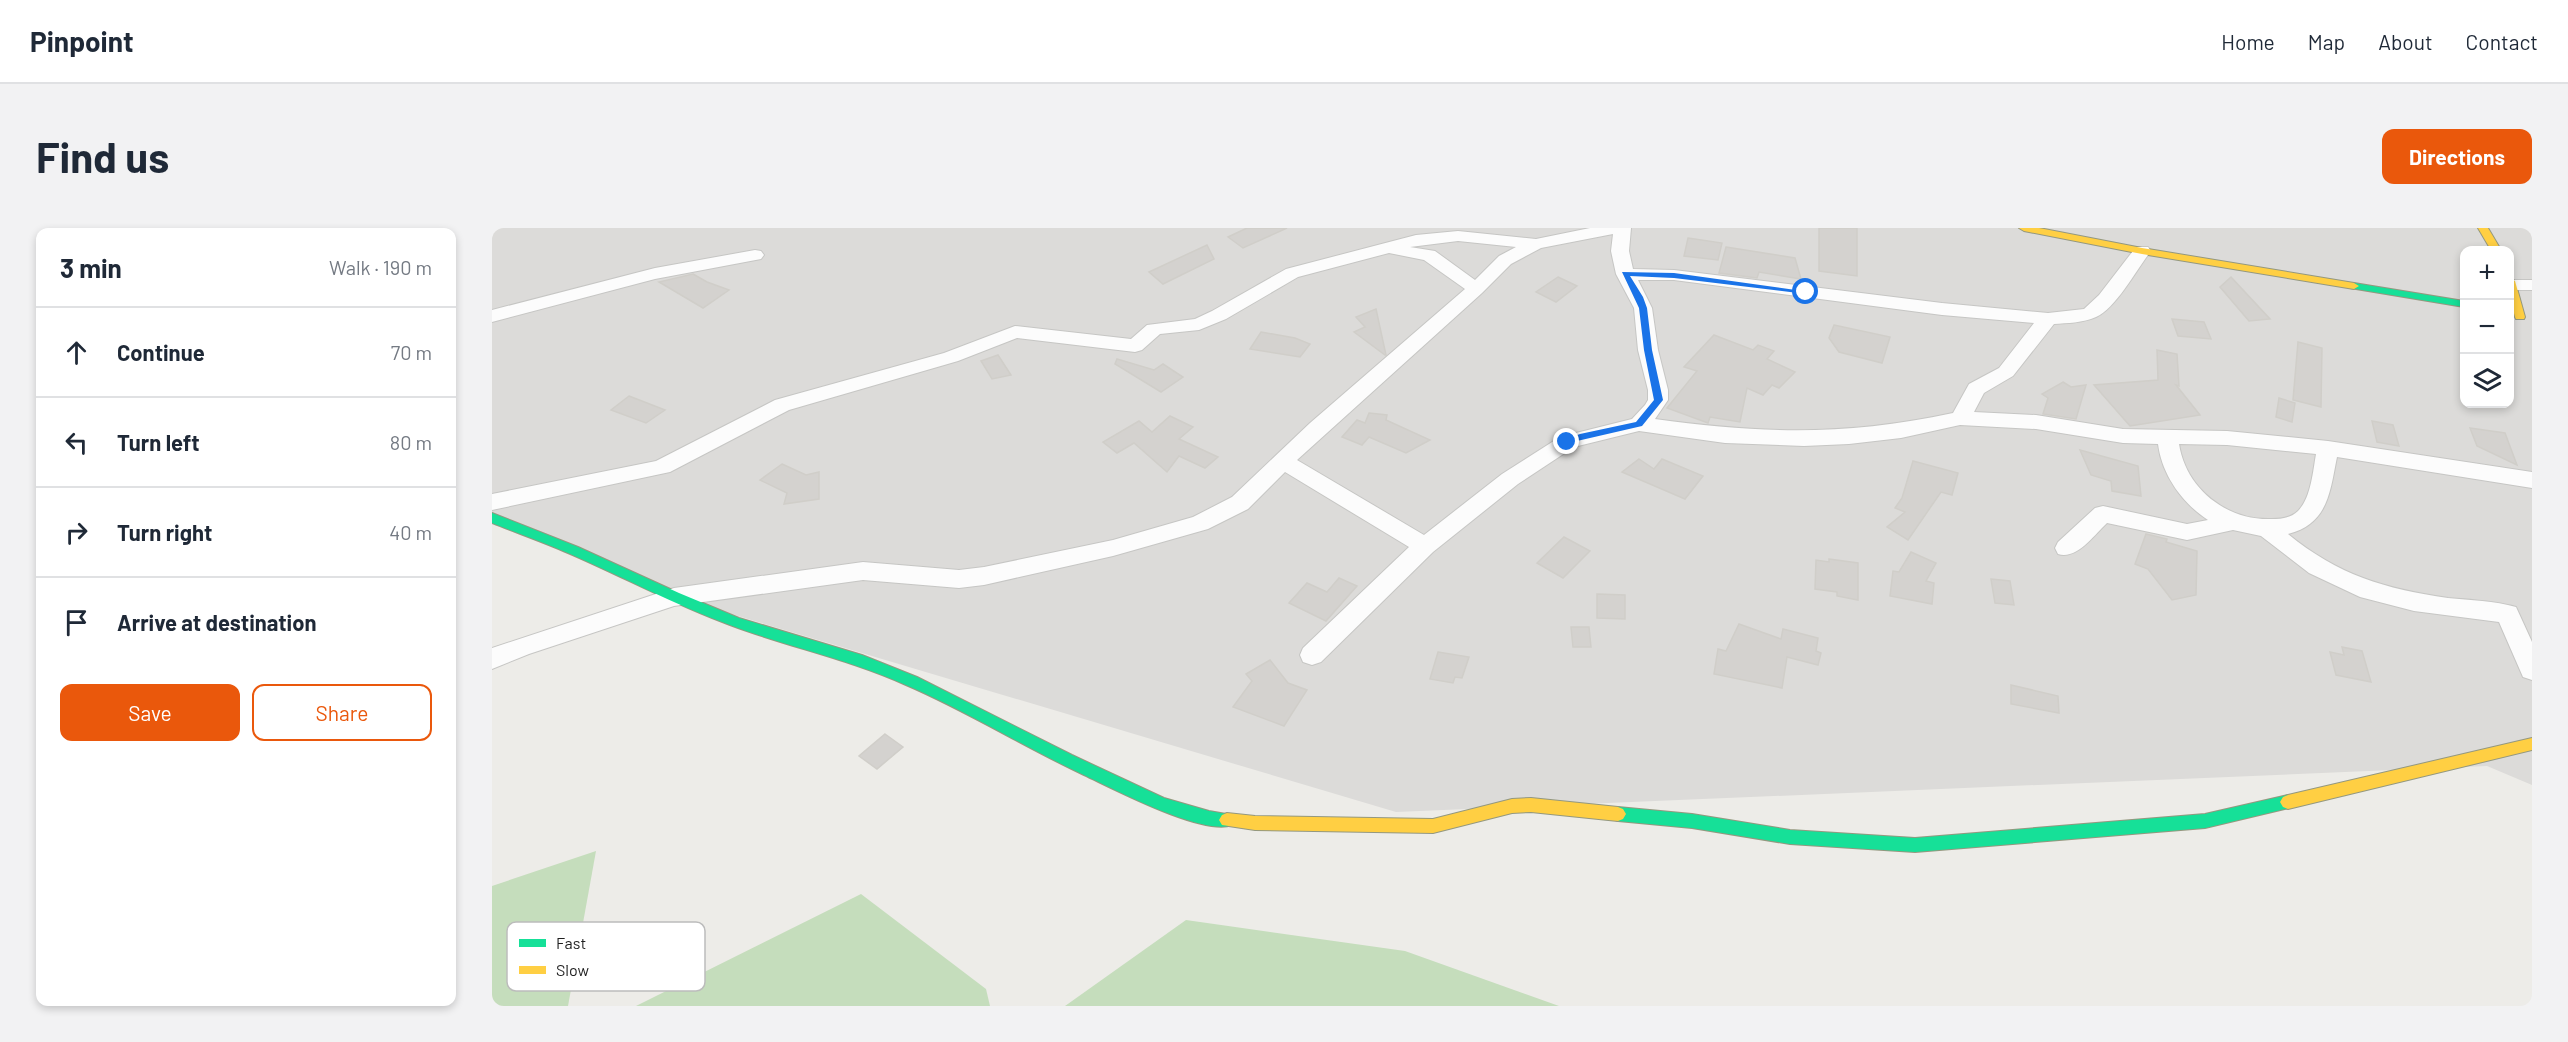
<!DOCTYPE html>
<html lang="en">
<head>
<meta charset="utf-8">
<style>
	:root { --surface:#fff; --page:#f2f2f3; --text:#1f2937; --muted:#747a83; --line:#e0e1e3; --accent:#ea580c }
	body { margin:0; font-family:Barlow,sans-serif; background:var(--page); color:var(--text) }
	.controls { position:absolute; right:18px; top:18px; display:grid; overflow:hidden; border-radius:12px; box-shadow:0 3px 9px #0003 }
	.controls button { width:54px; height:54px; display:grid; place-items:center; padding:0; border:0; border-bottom:2px solid var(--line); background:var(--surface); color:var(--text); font:30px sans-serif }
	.stop { position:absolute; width:18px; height:18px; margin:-14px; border:4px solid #1a73e8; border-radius:50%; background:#fff }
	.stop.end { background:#1a73e8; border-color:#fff; box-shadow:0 2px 6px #0008 }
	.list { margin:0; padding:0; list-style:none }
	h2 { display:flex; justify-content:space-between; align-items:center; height:78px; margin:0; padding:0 24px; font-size:26px }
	h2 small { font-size:20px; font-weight:400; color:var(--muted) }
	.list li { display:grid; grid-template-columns:39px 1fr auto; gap:18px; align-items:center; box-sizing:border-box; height:90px; padding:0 24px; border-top:2px solid var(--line) }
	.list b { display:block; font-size:22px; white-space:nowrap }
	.list em { font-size:20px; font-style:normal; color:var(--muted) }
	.actions { display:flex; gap:12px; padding:18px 24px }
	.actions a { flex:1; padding:14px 0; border:2px solid var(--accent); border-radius:12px; text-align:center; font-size:21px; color:var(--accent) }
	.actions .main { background:var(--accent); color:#fff }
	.icon { flex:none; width:33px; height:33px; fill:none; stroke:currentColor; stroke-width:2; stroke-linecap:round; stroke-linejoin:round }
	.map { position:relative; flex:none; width:2040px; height:778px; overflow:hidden; border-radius:12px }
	header { display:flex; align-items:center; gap:36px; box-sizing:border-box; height:84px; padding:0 30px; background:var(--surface); border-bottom:2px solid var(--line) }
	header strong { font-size:28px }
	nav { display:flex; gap:33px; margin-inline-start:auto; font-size:21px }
	.intro { display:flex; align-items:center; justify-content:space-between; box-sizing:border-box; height:144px; padding:0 36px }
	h1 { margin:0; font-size:42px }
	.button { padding:15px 27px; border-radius:12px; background:var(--accent); color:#fff; font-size:21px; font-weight:700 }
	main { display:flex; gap:36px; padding:0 36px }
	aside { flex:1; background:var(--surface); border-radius:12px; box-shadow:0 3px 9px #0003 }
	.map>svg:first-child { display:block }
	.residential { fill:#dcdbd9; fill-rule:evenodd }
	.forest { fill:#c5ddbc }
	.building { fill:#d4d2cf; stroke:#d0cec9; stroke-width:1.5 }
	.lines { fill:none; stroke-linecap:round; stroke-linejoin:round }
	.street-casing { stroke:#c6c6c4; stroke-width:2 }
	.fast-casing { stroke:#94987f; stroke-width:2 }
	.slow-casing { stroke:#94987f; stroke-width:2 }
	.street { fill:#fcfcfc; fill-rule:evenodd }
	.fast { fill:#16e098; fill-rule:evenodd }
	.slow { fill:#ffcf43; fill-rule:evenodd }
	.route { fill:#1a73e8 }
	.key { fill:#fff; stroke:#bcbcbc; stroke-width:1.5 }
	.key-label { font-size:16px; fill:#1f1f1f }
</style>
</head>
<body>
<header>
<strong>Pinpoint</strong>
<nav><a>Home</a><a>Map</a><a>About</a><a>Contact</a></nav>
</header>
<div class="intro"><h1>Find us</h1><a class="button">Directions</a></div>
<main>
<aside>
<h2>3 min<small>Walk · 190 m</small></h2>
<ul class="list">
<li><svg class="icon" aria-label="ahead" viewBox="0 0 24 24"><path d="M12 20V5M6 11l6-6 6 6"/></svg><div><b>Continue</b></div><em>70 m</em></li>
<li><svg class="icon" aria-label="left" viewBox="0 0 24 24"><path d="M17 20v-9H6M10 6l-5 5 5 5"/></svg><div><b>Turn left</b></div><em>80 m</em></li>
<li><svg class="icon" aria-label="right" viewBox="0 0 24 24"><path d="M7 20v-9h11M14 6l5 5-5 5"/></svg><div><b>Turn right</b></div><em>40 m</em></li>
<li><svg class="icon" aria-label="arrive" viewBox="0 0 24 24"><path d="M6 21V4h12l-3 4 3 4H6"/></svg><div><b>Arrive at destination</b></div></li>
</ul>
<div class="actions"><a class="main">Save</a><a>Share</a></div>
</aside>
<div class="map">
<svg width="2040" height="778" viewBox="0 0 2040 778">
	<rect width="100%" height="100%" fill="#edece8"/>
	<path class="residential" d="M 0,0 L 2040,0 L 2040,557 L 1995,538 L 904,584 L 182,369 L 0,290 ZM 1972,22 L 2018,22 L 2018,176 L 1972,176 Z"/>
	<g class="forest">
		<path d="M 104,623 L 76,778 L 0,778 L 0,658 Z"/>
		<path d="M 369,666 L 494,761 L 498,778 L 144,778 Z"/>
		<path d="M 694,692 L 913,723 L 1067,778 L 573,778 Z"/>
	</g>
	<g class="building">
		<path d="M 755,0 L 795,0 L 751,20 L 736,9 Z"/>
		<path d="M 1327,0 L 1365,0 L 1365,48 L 1327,43 Z"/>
		<path d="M 1196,10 L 1230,15 L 1226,32 L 1192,28 Z"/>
		<path d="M 715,17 L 722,31 L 671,56 L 657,44 Z"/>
		<path d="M 1234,19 L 1303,30 L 1309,51 L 1267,44 L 1265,50 L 1227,45 Z"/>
		<path d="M 201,46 L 215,54 L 237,62 L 211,80 L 167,54 Z"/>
		<path d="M 1066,49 L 1085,58 L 1064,74 L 1044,64 Z"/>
		<path d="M 1739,49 L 1778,91 L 1757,93 L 1728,59 Z"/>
		<path d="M 884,81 L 894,127 L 893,127 L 862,104 L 873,99 L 864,89 Z"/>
		<path d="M 1680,91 L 1712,94 L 1719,111 L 1686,108 Z"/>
		<path d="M 1342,97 L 1398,109 L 1390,135 L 1347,124 L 1337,110 Z"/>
		<path d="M 769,104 L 803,110 L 818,116 L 808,129 L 758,121 Z"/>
		<path d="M 1222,107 L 1261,122 L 1266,117 L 1282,123 L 1275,131 L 1303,144 L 1287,160 L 1280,157 L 1271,167 L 1255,160 L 1248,194 L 1218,189 L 1216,195 L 1175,180 L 1205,143 L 1192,139 Z"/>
		<path d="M 1806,114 L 1830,120 L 1829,179 L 1801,172 Z"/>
		<path d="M 1665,122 L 1685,126 L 1687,158 L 1684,157 L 1708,187 L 1638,198 L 1602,157 L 1666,152 Z"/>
		<path d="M 506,127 L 519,147 L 500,151 L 489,133 Z"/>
		<path d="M 625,131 L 662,142 L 671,136 L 691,149 L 669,164 L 623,136 Z"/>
		<path d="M 1571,154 L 1579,159 L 1594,157 L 1584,191 L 1551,186 L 1556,170 L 1550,166 Z"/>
		<path d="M 137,168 L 173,182 L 154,195 L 119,182 Z"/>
		<path d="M 1787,170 L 1803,175 L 1800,194 L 1784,189 Z"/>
		<path d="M 877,185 L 895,187 L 894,192 L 938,212 L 914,225 L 877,209 L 870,217 L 850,209 L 865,192 L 873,195 Z"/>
		<path d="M 678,188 L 701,199 L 687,211 L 726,229 L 713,240 L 687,228 L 675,244 L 642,215 L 625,225 L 611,214 L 647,193 L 660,204 Z"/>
		<path d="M 1880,193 L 1901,197 L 1907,218 L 1885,214 Z"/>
		<path d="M 1978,200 L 2013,205 L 2025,237 L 1985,218 Z"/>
		<path d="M 1588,222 L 1646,238 L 1649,268 L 1620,263 L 1619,253 L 1599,247 Z"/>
		<path d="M 1147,231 L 1162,241 L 1170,231 L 1211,248 L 1193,271 L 1130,244 Z"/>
		<path d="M 1421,233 L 1466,245 L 1460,267 L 1449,264 L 1416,312 L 1395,299 L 1413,284 L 1403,280 L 1410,270 Z"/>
		<path d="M 290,236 L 314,247 L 327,244 L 327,271 L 292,276 L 295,265 L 268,252 Z"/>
		<path d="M 1654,306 L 1675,311 L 1674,314 L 1705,323 L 1704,367 L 1680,372 L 1656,341 L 1643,336 Z"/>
		<path d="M 1072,309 L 1098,323 L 1071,350 L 1045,335 Z"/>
		<path d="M 1419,324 L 1444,335 L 1434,353 L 1442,355 L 1440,376 L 1398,368 L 1401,343 L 1407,344 Z"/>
		<path d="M 1337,331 L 1366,335 L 1366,372 L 1345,368 L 1345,364 L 1323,361 L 1324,332 L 1337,334 Z"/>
		<path d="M 847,350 L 865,358 L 834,393 L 797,375 L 815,355 L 835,364 Z"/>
		<path d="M 1499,351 L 1518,353 L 1522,377 L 1503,375 Z"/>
		<path d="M 1105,366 L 1133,367 L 1133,391 L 1105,390 Z"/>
		<path d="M 1247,396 L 1289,411 L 1291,401 L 1326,410 L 1324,423 L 1329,425 L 1326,437 L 1295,429 L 1290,460 L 1222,446 L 1226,421 L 1234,423 Z"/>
		<path d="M 1079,399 L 1097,399 L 1099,419 L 1081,419 Z"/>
		<path d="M 1850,419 L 1870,423 L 1879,454 L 1844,447 L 1838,424 L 1852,427 Z"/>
		<path d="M 946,424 L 977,429 L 970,450 L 963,449 L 961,455 L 938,451 Z"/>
		<path d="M 778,432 L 796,455 L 815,462 L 792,498 L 741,479 L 760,453 L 754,446 Z"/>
		<path d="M 1519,457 L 1566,468 L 1567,485 L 1519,476 Z"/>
		<path d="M 393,506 L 411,519 L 385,541 L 367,528 Z"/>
	</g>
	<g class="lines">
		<defs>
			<g id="street">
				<path d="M 1098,0 L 1139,0 L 1137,23 L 1141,41 L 1182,42 L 1450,75 L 1556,85 L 1592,81 L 1607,67 L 1644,19 L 1656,19 L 1659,23 L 1656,27 C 1644,43 1623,81 1604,89 C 1591,95 1575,95 1562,96 L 1521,148 L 1492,165 L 1482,184 L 1544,187 L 1631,201 L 1735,203 L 1836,213 L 2040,244 L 2040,260 L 1845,229 C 1838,264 1836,296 1796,306 C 1846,347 1893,361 1956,370 C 1978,372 2003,373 2024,379 L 2040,414 L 2040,452 L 2031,449 L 2007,394 L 1922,383 L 1868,369 L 1817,345 L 1769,308 L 1741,302 L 1695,312 L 1615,295 C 1602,307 1585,332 1566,326 L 1563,320 L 1566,314 L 1603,280 L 1611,278 L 1695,296 L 1716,292 C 1690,275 1670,247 1666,216 L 1631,215 L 1544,201 L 1468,197 L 1409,210 L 1357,216 L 1312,218 L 1233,215 L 1147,203 L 1082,219 L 1026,256 L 941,324 L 829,434 L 820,437 L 811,434 L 808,427 L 811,420 L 917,319 L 793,244 L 756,281 L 716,301 L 621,328 L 492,357 L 467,360 L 371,352 L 182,378 L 37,426 L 0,441 L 0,420 L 182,360 L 371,334 L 467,342 L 492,339 L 621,312 L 701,289 L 740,269 L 818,195 L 973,61 L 932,32 L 897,25 L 806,49 L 734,91 L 707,102 L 668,106 L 650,122 L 643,124 L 525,110 L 466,133 L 297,182 L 178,244 L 0,282 L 0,266 L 164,233 L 283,172 L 452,125 L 523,98 L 639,111 L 655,97 L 703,91 L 720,83 L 794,41 L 924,7 L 966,3 L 1044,11 ZM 1121,6 L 1119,23 L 1124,46 L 1142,80 L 1146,122 L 1156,162 L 1156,172 L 1153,177 L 1140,191 L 1068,209 L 1010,246 L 932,307 L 805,232 L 990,65 L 1019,36 L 1049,20 ZM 966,13 L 1024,19 L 1007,28 L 983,52 L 943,23 L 918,19 ZM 1146,52 L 1182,52 L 1450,87 L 1542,95 L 1507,140 L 1477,156 L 1461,185 C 1354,208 1271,206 1163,191 L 1176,172 L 1176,162 L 1166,122 L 1160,80 ZM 1687,216 L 1735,217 L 1824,226 C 1821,243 1819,270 1806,283 C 1799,290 1789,291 1780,291 C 1735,293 1694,261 1687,216 Z"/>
				<path d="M 263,22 L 269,23 L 272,27 L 269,31 L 163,51 L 0,94 L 0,82 L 163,40 Z"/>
				<rect x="2018" y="52" width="22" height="10"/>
			</g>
			<g id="fast">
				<path d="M 1862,55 L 1972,73 L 1972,79 L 1858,60 L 1857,58 Z"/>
				<path d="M 0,285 L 86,319 L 187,365 L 247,390 L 370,427 L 425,449 L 580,527 L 672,570 L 717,583 L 740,587 L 743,592 L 740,597 C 711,608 622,561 592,547 C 532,519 475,483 414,457 C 357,431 296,419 238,397 C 182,377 130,348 76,325 C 51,314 25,305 0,295 Z"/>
				<path d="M 1796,567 L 1801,569 L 1804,574 L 1801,579 L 1713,600 L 1423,624 L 1298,616 L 1200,600 L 1126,593 L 1121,591 L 1118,586 L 1121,581 L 1126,579 L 1200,586 L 1298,602 L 1423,610 L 1713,586 Z"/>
			</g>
			<g id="slow">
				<path d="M 1527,0 L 1547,0 L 1650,20 L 1862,55 L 1867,58 L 1862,61 L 1650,26 L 1532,3 Z"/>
				<path d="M 1986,0 L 1996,0 L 2009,22 L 1999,22 Z"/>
				<path d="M 2018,50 L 2023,53 L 2033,89 L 2032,91 L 2024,91 L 2023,89 L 2018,70 Z"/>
				<path d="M 2040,510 L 2040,522 L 1796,581 L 1791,579 L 1788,574 L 1791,569 L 1796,567 Z"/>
				<path d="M 1039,570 L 1126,579 L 1131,581 L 1134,586 L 1131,591 L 1126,593 L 1039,584 L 1020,585 L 941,605 L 763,602 L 730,597 L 727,592 L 730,587 L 735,585 L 763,588 L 941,591 L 1020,571 Z"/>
			</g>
		</defs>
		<use href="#street" class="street-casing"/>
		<use href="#fast" class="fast-casing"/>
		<use href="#slow" class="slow-casing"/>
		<use href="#street" class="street"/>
		<use href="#fast" class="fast"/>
		<use href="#slow" class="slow"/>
	</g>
	<path class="route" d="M 1130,44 L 1182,45 L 1318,64 L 1314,66 L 1182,50 L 1138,48 L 1151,69 L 1155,80 L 1160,122 L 1171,172 L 1150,198 L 1072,216 L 1072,212 L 1088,206 L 1144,194 L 1162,172 L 1152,122 L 1147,80 Z"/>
	<rect x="15" y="694" width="198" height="69" rx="9" class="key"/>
	<rect x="27" y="711" width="27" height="8" fill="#16e098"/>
	<rect x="27" y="738" width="27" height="8" fill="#ffcf43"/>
	<g class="key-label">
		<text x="64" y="721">Fast</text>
		<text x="64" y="748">Slow</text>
	</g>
</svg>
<div class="controls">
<button>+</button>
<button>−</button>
<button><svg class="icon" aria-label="layers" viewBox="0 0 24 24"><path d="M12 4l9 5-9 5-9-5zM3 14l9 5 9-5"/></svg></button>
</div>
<div class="stop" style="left:1314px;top:64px"></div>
<div class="stop end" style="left:1075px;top:214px"></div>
</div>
</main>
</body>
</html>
